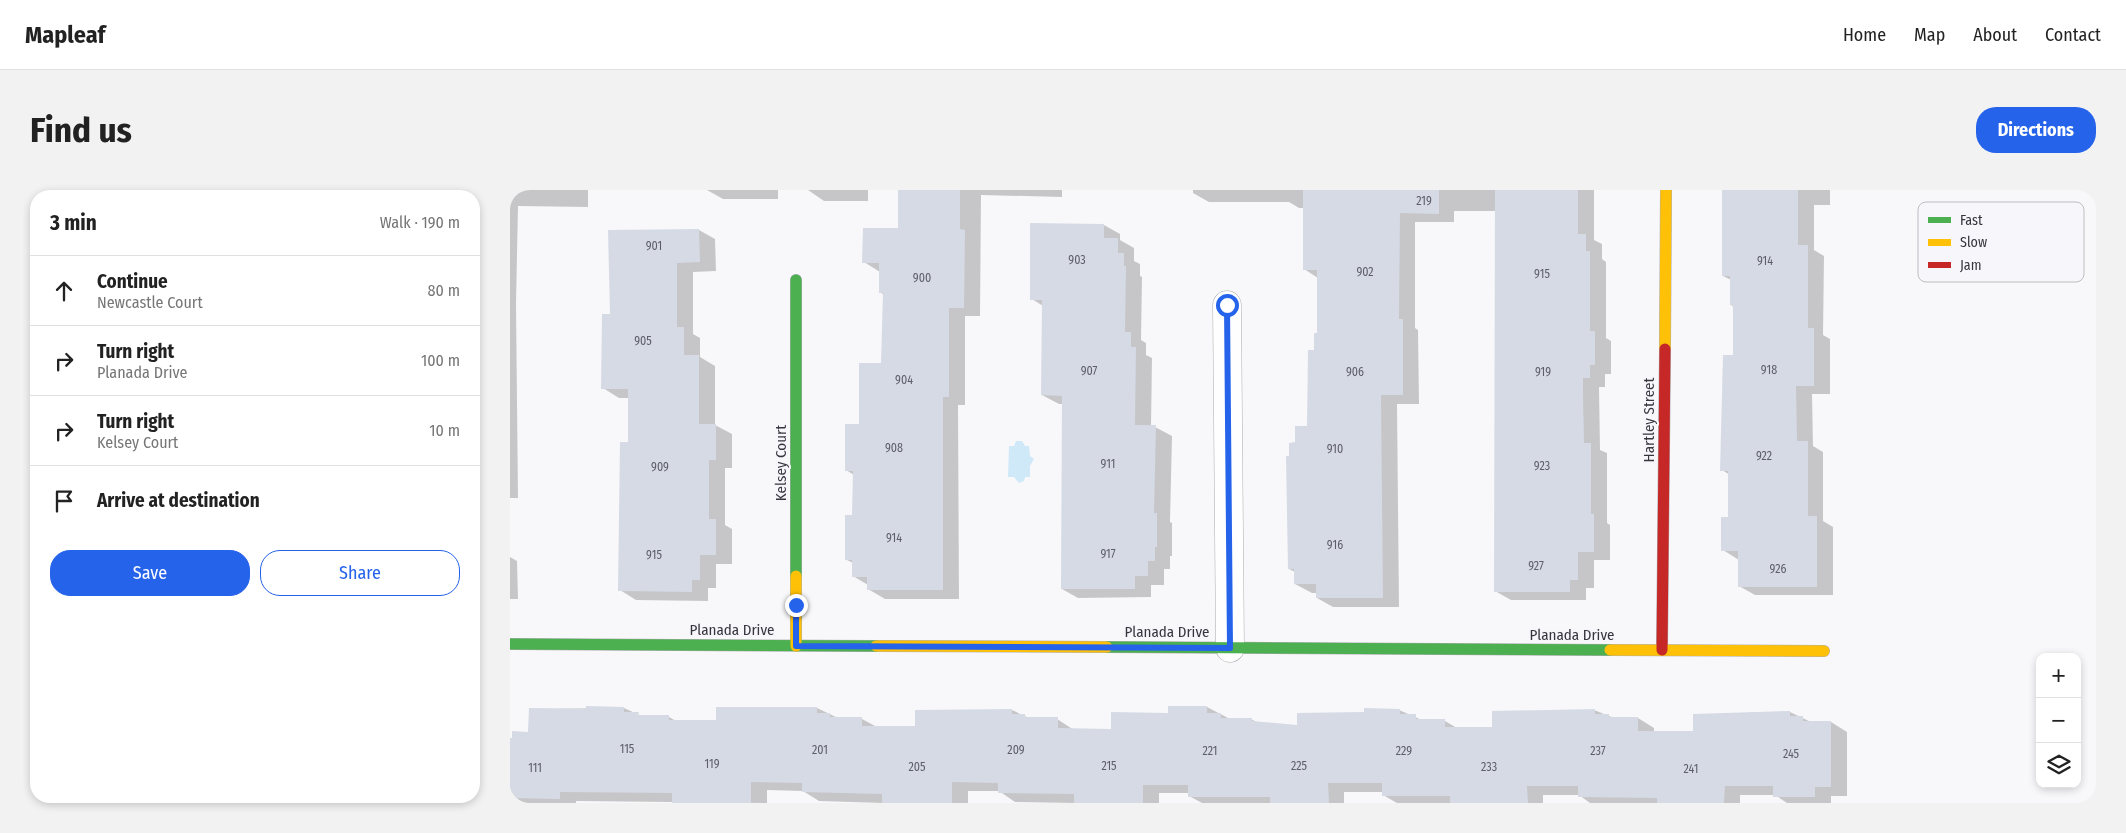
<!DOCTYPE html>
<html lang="en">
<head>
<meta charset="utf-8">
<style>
	:root { --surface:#fff; --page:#f2f2f2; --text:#222; --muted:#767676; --line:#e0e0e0; --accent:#2563eb }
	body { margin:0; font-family:"Fira Sans Condensed",sans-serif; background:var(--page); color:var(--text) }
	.controls { position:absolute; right:15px; bottom:15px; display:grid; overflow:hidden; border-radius:10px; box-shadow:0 2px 8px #0003 }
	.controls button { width:45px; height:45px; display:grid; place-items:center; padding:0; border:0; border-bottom:1px solid var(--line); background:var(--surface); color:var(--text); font:25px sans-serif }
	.stop { position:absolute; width:15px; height:15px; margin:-11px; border:4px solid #2563eb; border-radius:50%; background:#fff }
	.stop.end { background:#2563eb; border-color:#fff; box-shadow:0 1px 5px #0008 }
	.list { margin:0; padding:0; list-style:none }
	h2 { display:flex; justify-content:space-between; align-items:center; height:65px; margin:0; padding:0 20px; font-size:21px }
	h2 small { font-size:16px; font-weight:400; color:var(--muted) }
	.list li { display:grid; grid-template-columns:32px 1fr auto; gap:15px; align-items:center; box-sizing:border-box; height:70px; padding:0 20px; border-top:1px solid var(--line) }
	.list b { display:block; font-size:19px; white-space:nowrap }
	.list p { margin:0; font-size:16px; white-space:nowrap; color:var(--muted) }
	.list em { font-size:16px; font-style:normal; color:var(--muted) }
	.actions { display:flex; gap:10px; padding:15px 20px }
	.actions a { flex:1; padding:11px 0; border:1px solid var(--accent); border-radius:20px; text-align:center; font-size:18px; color:var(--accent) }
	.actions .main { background:var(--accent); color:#fff }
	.icon { flex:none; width:28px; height:28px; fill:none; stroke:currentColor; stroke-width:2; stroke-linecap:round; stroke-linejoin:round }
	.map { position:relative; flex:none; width:1586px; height:613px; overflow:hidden; border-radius:20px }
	header { display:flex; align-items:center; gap:30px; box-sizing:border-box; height:70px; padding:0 25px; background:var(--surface); border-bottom:1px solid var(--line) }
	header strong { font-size:24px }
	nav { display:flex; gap:28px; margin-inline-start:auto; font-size:18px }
	.intro { display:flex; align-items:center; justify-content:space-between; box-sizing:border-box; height:120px; padding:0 30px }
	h1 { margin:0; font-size:35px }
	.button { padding:12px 22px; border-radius:20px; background:var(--accent); color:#fff; font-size:18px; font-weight:700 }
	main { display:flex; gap:30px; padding:0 30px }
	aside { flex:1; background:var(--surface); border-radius:20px; box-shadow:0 2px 8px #0003 }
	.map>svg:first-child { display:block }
	.water { fill:#cfe9f8 }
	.shadow { fill:#0003 }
	.building { fill:#d5dae5 }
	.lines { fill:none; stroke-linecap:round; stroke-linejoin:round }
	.street-casing { stroke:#adadb1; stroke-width:29 }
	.fast-casing { stroke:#adadb1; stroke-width:12 }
	.slow-casing { stroke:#adadb1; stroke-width:12 }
	.jam-casing { stroke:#adadb1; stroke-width:12 }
	.street { stroke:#fefefe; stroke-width:28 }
	.fast { stroke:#4caf50; stroke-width:11 }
	.slow { stroke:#ffc107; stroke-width:11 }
	.jam { stroke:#c62828; stroke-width:11 }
	.route { stroke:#2563eb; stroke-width:6 }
	.labels { text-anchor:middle; stroke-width:4; stroke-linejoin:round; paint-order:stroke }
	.number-label { font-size:12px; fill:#5e5e68 }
	.street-label { font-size:15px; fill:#36353e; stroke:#f7f7fb }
	.key { fill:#f7f7fb; stroke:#bdbdc2; stroke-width:1 }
	.key-label { font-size:14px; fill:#36353e }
</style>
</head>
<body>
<header>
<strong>Mapleaf</strong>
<nav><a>Home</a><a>Map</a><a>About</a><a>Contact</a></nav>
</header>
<div class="intro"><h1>Find us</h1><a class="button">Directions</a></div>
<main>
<aside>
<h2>3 min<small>Walk · 190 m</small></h2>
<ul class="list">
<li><svg class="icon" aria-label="ahead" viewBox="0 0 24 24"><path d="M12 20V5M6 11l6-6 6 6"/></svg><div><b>Continue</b><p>Newcastle Court</p></div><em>80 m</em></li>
<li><svg class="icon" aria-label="right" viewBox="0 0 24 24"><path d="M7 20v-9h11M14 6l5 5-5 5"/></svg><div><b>Turn right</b><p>Planada Drive</p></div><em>100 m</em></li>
<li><svg class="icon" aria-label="right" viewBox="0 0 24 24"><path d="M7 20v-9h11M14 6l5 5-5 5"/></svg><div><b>Turn right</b><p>Kelsey Court</p></div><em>10 m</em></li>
<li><svg class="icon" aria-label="arrive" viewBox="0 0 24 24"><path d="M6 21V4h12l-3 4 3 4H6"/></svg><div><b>Arrive at destination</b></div></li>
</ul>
<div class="actions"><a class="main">Save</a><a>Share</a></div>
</aside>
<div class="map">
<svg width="1586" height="613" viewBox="0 0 1586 613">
	<rect width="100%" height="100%" fill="#f8f8fa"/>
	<path class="water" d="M 506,251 L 512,251 L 515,256 L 519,256 L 520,266 L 524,269 L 520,276 L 520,287 L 515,287 L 514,291 L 509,293 L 504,287 L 498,287 L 499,256 L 504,256 Z"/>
	<g class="shadow">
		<path d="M 0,0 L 78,0 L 78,17 L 8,16 L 6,114 L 8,308 L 0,308 Z"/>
		<path d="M 197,0 L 268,0 L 268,9 L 213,9 Z"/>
		<path d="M 298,0 L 358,0 L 358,11 L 314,11 Z"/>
		<path d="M 390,0 L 552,0 L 552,7 L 471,5 L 470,126 L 455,126 L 455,215 L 448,215 L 449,409 L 375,409 L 358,399 L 358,395 L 343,386 L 343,373 L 337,370 L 343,326 L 344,285 L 336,280 L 373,175 L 374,105 L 370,102 L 370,82 L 354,72 L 389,40 Z"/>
		<path d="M 683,0 L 1084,0 L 1084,50 L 1092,54 L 1092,69 L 1096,72 L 1096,148 L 1101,151 L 1101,184 L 1095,184 L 1095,197 L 1089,197 L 1090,260 L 1097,263 L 1097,333 L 1100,335 L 1100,370 L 1084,370 L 1084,398 L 1076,398 L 1076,410 L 1001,410 L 985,401 L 986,21 L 944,21 L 944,32 L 905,32 L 905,138 L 908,140 L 909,214 L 887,214 L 889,417 L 823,417 L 807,408 L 807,403 L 802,403 L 785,394 L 785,382 L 779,379 L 781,267 L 787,253 L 798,237 L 808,145 L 808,88 L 794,79 L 794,18 L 789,18 L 779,12 L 699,12 L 683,3 Z"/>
		<path d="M 1213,0 L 1320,0 L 1320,15 L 1304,15 L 1304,60 L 1314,66 L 1313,145 L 1320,149 L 1320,204 L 1302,204 L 1303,256 L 1313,262 L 1313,331 L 1323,337 L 1323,405 L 1245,405 L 1229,396 L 1229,370 L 1213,360 L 1220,328 L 1220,285 L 1212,280 L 1224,166 L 1224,117 L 1221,115 L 1221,90 L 1213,86 Z"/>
		<path d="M 522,34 L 594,35 L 610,44 L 610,50 L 624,58 L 624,71 L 630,74 L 630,86 L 632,87 L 631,150 L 636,153 L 636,165 L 642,168 L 641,237 L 645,237 L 662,246 L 660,332 L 662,333 L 662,366 L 660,366 L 660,379 L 654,379 L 654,395 L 641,395 L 641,407 L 568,408 L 552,399 L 553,214 L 549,214 L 532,205 L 533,116 L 522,109 Z"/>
		<path d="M 189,40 L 205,49 L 206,81 L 183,82 L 183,144 L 190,148 L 190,167 L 205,176 L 205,235 L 222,244 L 222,278 L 215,278 L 215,335 L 222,339 L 222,374 L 206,374 L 206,398 L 198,398 L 198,411 L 126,410 L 110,400 L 119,253 L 119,208 L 109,208 L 93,198 L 101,125 L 99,41 Z"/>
		<path d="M 0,333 L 0,367 L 7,371 L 8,409 L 0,409 Z"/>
		<path d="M 697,517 L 720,529 L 741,529 L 748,533 L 788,536 L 855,523 L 889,520 L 914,531 L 935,531 L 947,538 L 983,538 L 1084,520 L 1104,528 L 1128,528 L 1144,538 L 1144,542 L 1184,542 L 1242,522 L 1280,522 L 1301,532 L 1321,532 L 1337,542 L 1337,606 L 1321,606 L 1321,613 L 1277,613 L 1265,605 L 1230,605 L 1230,613 L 1080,613 L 1069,605 L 1033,605 L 1033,613 L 887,613 L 873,605 L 873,602 L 834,602 L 834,613 L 692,613 L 679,606 L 679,603 L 649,603 L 649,613 L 565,613 L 505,612 L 489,601 L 458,601 L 458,613 L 373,613 L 309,611 L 293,601 L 257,600 L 257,613 L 66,611 L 66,613 L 0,613 L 0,549 L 19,543 L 20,519 L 114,518 L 134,527 L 159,527 L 166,531 L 207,532 L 307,518 L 328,528 L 352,529 L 367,537 L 406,537 L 502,520 L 521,529 L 547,529 L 564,540 L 602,540 L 660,524 Z"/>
	</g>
	<g class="building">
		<path d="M 388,0 L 450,0 L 450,39 L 455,40 L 454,118 L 439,118 L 439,207 L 433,207 L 433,400 L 357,400 L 357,387 L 342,387 L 342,370 L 335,370 L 335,325 L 342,325 L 343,281 L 335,281 L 335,234 L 349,234 L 349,173 L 371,173 L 373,103 L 369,103 L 369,73 L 352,73 L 353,38 L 388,38 Z"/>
		<path d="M 793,0 L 929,0 L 929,24 L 890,23 L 889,129 L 893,129 L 893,205 L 871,205 L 873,408 L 806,408 L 806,394 L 784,394 L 784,379 L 778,379 L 776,266 L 779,266 L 779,253 L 785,252 L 785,236 L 797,236 L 798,160 L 804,160 L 804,143 L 807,143 L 807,80 L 793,80 Z"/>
		<path d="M 985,0 L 1068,0 L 1068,44 L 1076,44 L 1076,61 L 1080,61 L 1080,141 L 1085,141 L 1085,175 L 1080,175 L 1080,188 L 1073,188 L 1073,204 L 1074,253 L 1081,253 L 1081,324 L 1084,324 L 1084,362 L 1068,362 L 1068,390 L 1060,390 L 1060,402 L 984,402 Z"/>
		<path d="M 1212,0 L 1288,0 L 1288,55 L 1298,55 L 1298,138 L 1304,138 L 1304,196 L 1286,196 L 1287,251 L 1298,251 L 1298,326 L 1307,326 L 1307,397 L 1228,397 L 1228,361 L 1211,361 L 1211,327 L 1218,327 L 1218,281 L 1210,281 L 1213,165 L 1223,165 L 1223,115 L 1220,115 L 1220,86 L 1212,86 Z"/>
		<path d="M 520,33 L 594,34 L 594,48 L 608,48 L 608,63 L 614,63 L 614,76 L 616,76 L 615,142 L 621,142 L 621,157 L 626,157 L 625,235 L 646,235 L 644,323 L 647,323 L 647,357 L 645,357 L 645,371 L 638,371 L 638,386 L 625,386 L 625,399 L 551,399 L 552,206 L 531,205 L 532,110 L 520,110 Z"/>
		<path d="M 189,39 L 190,72 L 167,73 L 167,137 L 174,137 L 174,165 L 189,165 L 189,234 L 206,234 L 206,270 L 199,270 L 199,329 L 206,329 L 206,365 L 190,365 L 190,390 L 182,390 L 182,402 L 108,401 L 110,252 L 118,252 L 118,199 L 91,199 L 92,124 L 100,124 L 98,40 Z"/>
		<path d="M 76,516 L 114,517 L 114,522 L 129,522 L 128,525 L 159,525 L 159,530 L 206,530 L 206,517 L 307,517 L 307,523 L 320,523 L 320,527 L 352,527 L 352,536 L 405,536 L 405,520 L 502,519 L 502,524 L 515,524 L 515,527 L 548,527 L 548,538 L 601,539 L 601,522 L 658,523 L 658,516 L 697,516 L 697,523 L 711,523 L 711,528 L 742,528 L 742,531 L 787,535 L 787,523 L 854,522 L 854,518 L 890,519 L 890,524 L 906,524 L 906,529 L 935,529 L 935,537 L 982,537 L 982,521 L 1085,519 L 1085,524 L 1099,524 L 1099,527 L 1128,527 L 1128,541 L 1183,541 L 1183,524 L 1280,521 L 1280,526 L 1293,526 L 1293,531 L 1321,531 L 1321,597 L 1305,597 L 1305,607 L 1263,607 L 1263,596 L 1215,596 L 1214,613 L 1147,613 L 1147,608 L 1068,607 L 1068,596 L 1017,596 L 1018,613 L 940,613 L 940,606 L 872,606 L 872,593 L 818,593 L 819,613 L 760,613 L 760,607 L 678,607 L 678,595 L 633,595 L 633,613 L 564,613 L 564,604 L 488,603 L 488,593 L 442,592 L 442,613 L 372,613 L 372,604 L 292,602 L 292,593 L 241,592 L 241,613 L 162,613 L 162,603 L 50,602 L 50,609 L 0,608 L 0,548 L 2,548 L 2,541 L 18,542 L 19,518 L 76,519 Z"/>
	</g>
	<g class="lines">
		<defs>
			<path id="street" d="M 717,115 L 720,458"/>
			<g id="fast">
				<path d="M 286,90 L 286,386"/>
				<path d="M 0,454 L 366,456"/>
				<path d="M 597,457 L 1100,460"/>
			</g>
			<g id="slow">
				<path d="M 1155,159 L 1156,0"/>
				<path d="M 286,386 L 286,456"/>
				<path d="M 366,456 L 597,457"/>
				<path d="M 1100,460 L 1314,461"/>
			</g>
			<path id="jam" d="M 1152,460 L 1155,159"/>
		</defs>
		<use href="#street" class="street-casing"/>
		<use href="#fast" class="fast-casing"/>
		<use href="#slow" class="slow-casing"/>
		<use href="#jam" class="jam-casing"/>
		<use href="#street" class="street"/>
		<use href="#fast" class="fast"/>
		<use href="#slow" class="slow"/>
		<use href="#jam" class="jam"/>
	</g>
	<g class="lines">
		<path class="route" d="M 286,415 L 286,456 L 720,458 L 717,115"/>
	</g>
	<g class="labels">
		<g class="number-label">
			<text x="914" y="15">219</text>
			<text x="144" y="60">901</text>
			<text x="567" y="74">903</text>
			<text x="1255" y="75">914</text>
			<text x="855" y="86">902</text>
			<text x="1032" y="88">915</text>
			<text x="412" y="92">900</text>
			<text x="133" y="155">905</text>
			<text x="1259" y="184">918</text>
			<text x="579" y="185">907</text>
			<text x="845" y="186">906</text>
			<text x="1033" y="186">919</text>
			<text x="394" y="194">904</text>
			<text x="384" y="262">908</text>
			<text x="825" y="263">910</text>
			<text x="1254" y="270">922</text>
			<text x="598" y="278">911</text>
			<text x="1032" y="280">923</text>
			<text x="150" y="281">909</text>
			<text x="384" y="352">914</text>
			<text x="825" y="359">916</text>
			<text x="598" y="368">917</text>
			<text x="144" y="369">915</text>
			<text x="1026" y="380">927</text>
			<text x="1268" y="383">926</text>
			<text x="117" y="563">115</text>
			<text x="310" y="564">201</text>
			<text x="506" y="564">209</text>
			<text x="700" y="565">221</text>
			<text x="894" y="565">229</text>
			<text x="1088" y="565">237</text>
			<text x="1281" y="568">245</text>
			<text x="202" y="578">119</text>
			<text x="599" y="580">215</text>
			<text x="789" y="580">225</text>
			<text x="407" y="581">205</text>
			<text x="979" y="581">233</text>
			<text x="25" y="582">111</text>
			<text x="1181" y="583">241</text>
		</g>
		<g class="street-label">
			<text transform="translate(1139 230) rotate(-90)" y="5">Hartley Street</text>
			<text transform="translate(271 273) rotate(-90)" y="5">Kelsey Court</text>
			<text x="222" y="445">Planada Drive</text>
			<text x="657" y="447">Planada Drive</text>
			<text x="1062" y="450">Planada Drive</text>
		</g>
	</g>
	<rect x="1408" y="12" width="166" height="80" rx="8" class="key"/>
	<rect x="1418" y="27" width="23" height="6" fill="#4caf50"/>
	<rect x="1418" y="49" width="23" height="7" fill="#ffc107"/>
	<rect x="1418" y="72" width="23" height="6" fill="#c62828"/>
	<g class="key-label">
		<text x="1450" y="35">Fast</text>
		<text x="1450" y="57">Slow</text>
		<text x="1450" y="80">Jam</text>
	</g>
</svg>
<div class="controls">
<button>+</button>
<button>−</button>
<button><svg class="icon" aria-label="layers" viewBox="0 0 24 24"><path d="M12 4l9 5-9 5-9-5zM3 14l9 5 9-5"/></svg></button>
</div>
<div class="stop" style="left:717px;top:115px"></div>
<div class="stop end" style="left:286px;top:415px"></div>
</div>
</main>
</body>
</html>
